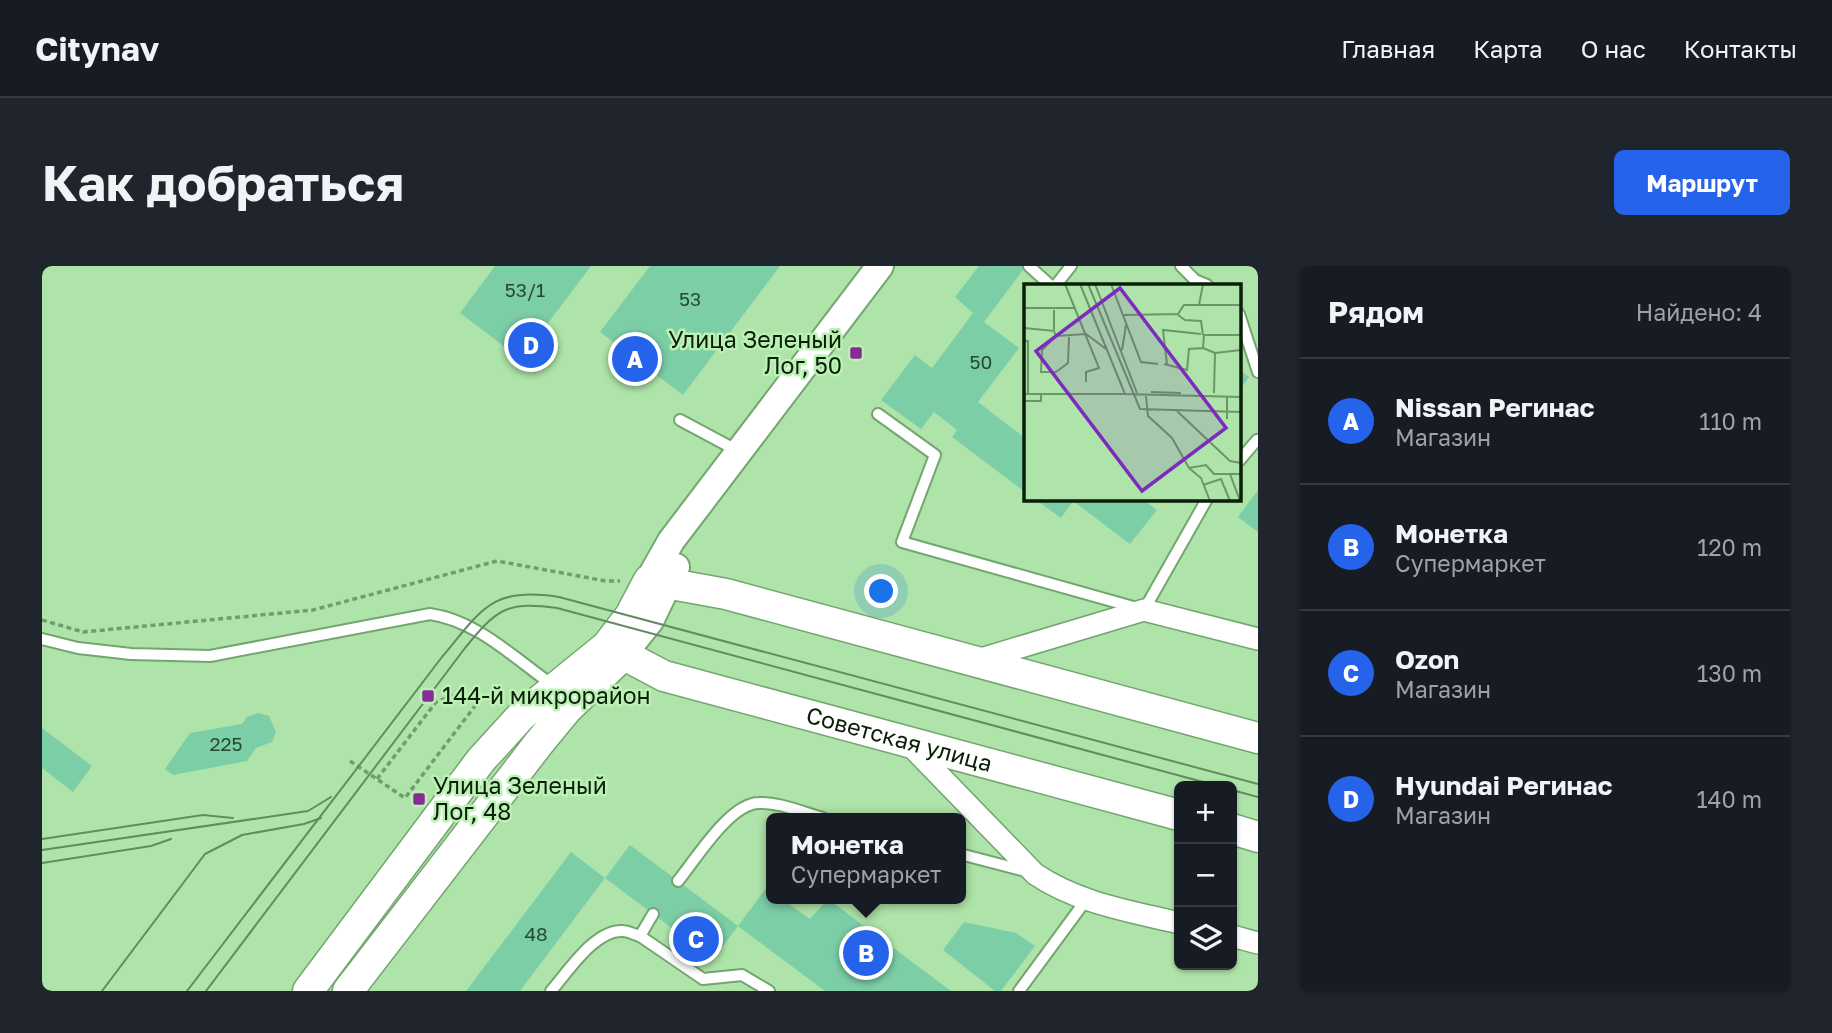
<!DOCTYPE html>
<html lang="ru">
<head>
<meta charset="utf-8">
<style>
	:root { --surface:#171b24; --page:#20242c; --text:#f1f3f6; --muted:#9ea1a6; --line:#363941; --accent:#2563eb }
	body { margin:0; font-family:"Golos Text",sans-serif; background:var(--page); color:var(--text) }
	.controls { position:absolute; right:21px; bottom:21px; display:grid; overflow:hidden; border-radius:10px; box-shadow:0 2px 5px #0004 }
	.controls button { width:63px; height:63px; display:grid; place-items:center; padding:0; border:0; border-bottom:2px solid var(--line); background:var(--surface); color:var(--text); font:35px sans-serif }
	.you { position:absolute; left:840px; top:326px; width:24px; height:24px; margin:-18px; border:5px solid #fff; border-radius:50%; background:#1a73e8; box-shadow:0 0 0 10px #1a73e833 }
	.badge { display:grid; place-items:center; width:46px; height:46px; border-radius:50%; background:var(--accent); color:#fff; font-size:23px; font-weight:700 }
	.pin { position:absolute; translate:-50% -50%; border:4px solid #fff; box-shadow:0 2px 7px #0006 }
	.popup { position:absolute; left:724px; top:547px; width:200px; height:91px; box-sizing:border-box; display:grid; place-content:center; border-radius:10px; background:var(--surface); filter:drop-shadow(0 2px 5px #0005); font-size:23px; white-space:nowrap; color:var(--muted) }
	.popup b { font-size:26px; color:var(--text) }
	.popup::after { content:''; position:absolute; left:50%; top:100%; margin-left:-14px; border:14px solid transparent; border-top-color:var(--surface) }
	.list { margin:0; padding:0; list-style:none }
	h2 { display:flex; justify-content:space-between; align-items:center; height:91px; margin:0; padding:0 28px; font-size:30px }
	h2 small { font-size:23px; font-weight:400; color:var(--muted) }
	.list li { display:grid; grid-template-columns:46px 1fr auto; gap:21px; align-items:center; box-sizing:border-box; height:126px; padding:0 28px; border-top:2px solid var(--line) }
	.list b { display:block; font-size:26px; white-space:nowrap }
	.list p { margin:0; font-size:23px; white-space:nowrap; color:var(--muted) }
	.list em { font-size:23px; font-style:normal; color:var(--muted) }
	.icon { flex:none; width:38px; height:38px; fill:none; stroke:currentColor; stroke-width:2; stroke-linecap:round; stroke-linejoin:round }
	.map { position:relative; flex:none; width:1216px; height:725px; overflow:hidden; border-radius:10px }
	header { display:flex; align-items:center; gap:42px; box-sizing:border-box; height:98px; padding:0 35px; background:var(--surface); border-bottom:2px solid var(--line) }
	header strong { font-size:33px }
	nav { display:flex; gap:38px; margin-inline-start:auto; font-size:24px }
	.intro { display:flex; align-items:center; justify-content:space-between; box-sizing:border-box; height:168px; padding:0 42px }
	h1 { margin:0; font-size:49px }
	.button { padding:18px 32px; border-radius:10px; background:var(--accent); color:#fff; font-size:24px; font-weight:700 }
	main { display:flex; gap:42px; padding:0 42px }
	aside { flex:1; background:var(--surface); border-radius:10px; box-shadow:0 2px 5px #0004 }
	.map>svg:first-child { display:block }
	.building { fill:#7ccea7 }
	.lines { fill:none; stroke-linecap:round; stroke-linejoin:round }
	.service-casing { stroke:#73a66e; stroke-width:14 }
	.minor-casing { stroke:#73a66e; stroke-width:24 }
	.tertiary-casing { stroke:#73a66e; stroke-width:30 }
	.secondary-casing { stroke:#73a66e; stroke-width:33 }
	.path { stroke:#729c6e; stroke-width:3.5; stroke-dasharray:5 3.5; stroke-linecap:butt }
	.service { stroke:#fff; stroke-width:10 }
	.minor { stroke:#fff; stroke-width:21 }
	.tertiary { stroke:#fff; stroke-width:26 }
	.secondary { stroke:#fff; stroke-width:30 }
	.tram { stroke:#638a60; stroke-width:2 }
	.poi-dot { fill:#882b95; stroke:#bbf1b5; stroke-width:2.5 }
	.labels { text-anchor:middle; stroke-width:5; stroke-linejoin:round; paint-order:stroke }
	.number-label { font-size:19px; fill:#264a30 }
	.poi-label { font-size:23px; fill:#0a1e08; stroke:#bbf1b5; text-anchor:start }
	.street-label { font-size:23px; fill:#0a1e08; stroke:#bbf1b5 }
	.inset-road { fill:none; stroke:#6c9569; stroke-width:2 }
	.view { fill:#7b2cbf; fill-opacity:0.15; stroke:#7b2cbf; stroke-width:3.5 }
	.inset-edge { fill:none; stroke:#0a1e08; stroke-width:3.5 }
</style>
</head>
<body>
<header>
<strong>Citynav</strong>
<nav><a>Главная</a><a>Карта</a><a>О нас</a><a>Контакты</a></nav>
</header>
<div class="intro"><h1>Как добраться</h1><a class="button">Маршрут</a></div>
<main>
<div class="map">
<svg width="1216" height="725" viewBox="0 0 1216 725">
	<rect width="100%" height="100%" fill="#aee4a9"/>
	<g class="building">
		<path d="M 453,0 L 549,0 L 479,93 L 418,47 Z"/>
		<path d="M 608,0 L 738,0 L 641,129 L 558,66 Z"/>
		<path d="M 937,0 L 984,0 L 942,56 L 977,82 L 936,136 L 983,172 L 983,226 L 910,171 L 915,164 L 892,146 L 879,163 L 839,134 L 873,89 L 890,102 L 931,47 L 913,31 Z"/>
		<path d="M 1197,103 L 1207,111 L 1197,125 Z"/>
		<path d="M 1216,224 L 1216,266 L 1196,251 Z"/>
		<path d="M 993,233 L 1100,233 L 1115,244 L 1088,278 L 1031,235 L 1019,252 Z"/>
		<path d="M 216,447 L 227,450 L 234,466 L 230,476 L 214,482 L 205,495 L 131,509 L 123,503 L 148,467 L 200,458 L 205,451 Z"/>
		<path d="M 0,462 L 50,500 L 31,526 L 0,502 Z"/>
		<path d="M 588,579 L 696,660 L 671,693 L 563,612 L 478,725 L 424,725 L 529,586 L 563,612 Z"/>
		<path d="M 725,621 L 730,625 L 730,633 L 740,633 L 768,653 L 786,633 L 909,725 L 783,725 L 696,660 Z"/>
		<path d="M 922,656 L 974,667 L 993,680 L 959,725 L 953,725 L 901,684 Z"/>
	</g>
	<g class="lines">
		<defs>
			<g id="service">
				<path d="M 987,0 L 1008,19"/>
				<path d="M 1139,0 L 1153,14 L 1165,19"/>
				<path d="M 1014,19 L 1029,0"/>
				<path d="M 1197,48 L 1216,106"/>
				<path d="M 836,148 L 893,189 L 860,276 L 1102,344 L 1165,233"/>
				<path d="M 638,154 L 696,185"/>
				<path d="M 1197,195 L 1215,174"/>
				<path d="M 0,373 L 36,382 L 89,388 L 168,390 L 388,348 C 436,355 473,393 512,420"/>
				<path d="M 918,588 L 987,606"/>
				<path d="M 636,615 C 654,593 688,537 717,537 C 737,536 762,547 781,552"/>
				<path d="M 598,670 L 661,713 L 700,709 L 727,725"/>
				<path d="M 509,725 C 526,706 553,663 581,665 C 586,665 593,669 598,670 L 611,648"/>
				<path d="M 977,725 L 1044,634"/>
			</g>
			<g id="minor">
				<path d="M 932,395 L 1102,344 L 1216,373"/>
				<path d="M 865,476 L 993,608 C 1036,637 1087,645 1137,657"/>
				<path d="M 1190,670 L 1216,677"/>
			</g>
			<g id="tertiary">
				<path d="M 607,314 L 629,275 L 838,0"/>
				<path d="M 580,390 L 608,355 L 634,301"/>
			</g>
			<g id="secondary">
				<path id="s1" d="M 565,380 L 622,410 L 1137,549"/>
				<path d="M 1190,563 L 1216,571"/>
				<path d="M 266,725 L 439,494 L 480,449 L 565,380 L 588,350 L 607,314 L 684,328 L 1216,472"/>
				<path d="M 306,725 L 497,477 L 525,443 L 577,393"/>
			</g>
		</defs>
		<use href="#service" class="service-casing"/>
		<use href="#minor" class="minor-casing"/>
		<use href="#tertiary" class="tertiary-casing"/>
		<use href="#secondary" class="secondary-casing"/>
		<g class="path">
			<path d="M 0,354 L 41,366 L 271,344 L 455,295 L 564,315 L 578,315"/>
			<path d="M 308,495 L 363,532 L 436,436 L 413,429 L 394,436 L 335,513"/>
		</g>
		<use href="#service" class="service"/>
		<use href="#minor" class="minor"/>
		<use href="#tertiary" class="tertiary"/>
		<use href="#secondary" class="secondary"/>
		<g class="tram">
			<path d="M 1190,524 L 1216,531"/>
			<path d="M 0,573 L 161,549 L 191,552"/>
			<path d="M 0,584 L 266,545 L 289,531"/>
			<path d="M 0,597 L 109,580 L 129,573"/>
			<path d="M 60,725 L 163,588 L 200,569 L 262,558 L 279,552"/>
			<path d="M 145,725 L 400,391 C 441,342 449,321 517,331 L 1216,518"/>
			<path d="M 164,725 L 423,382 C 455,343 464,335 515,342 L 1176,520"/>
		</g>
	</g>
	<g class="poi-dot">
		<rect x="807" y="80" width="14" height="14" rx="3.5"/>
		<rect x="379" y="423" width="14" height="14" rx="3.5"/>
		<rect x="370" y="526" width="14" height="14" rx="3.5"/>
	</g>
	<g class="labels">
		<g class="number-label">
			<text x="483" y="31">53/1</text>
			<text x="648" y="40">53</text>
			<text x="939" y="103">50</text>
			<text x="184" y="485">225</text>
			<text x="494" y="675">48</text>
		</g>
		<g class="poi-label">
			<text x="800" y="82" text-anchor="end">Улица Зеленый<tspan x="800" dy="26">Лог, 50</tspan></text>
			<text x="400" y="438">144-й микрорайон</text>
			<text x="391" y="528">Улица Зеленый<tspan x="391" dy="26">Лог, 48</tspan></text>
		</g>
		<g class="street-label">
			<text dy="8" stroke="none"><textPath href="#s1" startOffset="308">Советская улица</textPath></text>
		</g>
	</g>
	<g transform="translate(982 18)">
		<rect width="217" height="217" fill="#aee4a9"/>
		<path class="inset-road" d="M 41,0 L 75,84 L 62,88 L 62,98M 56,0 L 101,110 L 217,113M 64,0 L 116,125 L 217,128M 71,0 L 113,109M 87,0 L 117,78 L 134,80M 175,21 L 179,0M 0,24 L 51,24M 100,31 L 154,30 L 160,21 L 217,21M 154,31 L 161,36 L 177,37 L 179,51M 0,44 L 30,47 L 30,26M 30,47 L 32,52 L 18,66 L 17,88 L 32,88 L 44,79 L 45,53M 32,52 L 62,50 L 82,65M 0,57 L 4,57 L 4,110M 179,64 L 180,51 L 217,51M 98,66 L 102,41M 191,69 L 217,66M 140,80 L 163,86 L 165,65 L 179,64 L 191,69 L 190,109M 143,80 L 139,46 L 177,50M 127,108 L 157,109M 0,110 L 101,110M 122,112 L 124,132 L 148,154 L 165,184 L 182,181 L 190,190 L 217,190M 203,113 L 203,135M 0,117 L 17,117 L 17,111M 153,127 L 206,177 L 217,179M 165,184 L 177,194 L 186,217M 206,190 L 216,217M 179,201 L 197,195 L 206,217"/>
		<path class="view" d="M 96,4 L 202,144 L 118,207 L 12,67 Z"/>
		<rect width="217" height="217" class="inset-edge"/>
	</g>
</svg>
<div class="controls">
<button>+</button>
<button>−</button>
<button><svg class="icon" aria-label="layers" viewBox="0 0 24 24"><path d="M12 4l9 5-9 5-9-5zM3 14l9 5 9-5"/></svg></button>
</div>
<div class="you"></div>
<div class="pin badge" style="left:593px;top:93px">A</div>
<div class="pin badge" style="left:824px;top:687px">B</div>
<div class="popup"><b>Монетка</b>Супермаркет</div>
<div class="pin badge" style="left:654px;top:673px">C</div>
<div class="pin badge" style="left:489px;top:79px">D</div>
</div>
<aside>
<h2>Рядом<small>Найдено: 4</small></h2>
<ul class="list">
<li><span class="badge">A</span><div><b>Nissan Регинас</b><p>Магазин</p></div><em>110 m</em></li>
<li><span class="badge">B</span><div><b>Монетка</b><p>Супермаркет</p></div><em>120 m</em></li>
<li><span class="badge">C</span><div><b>Ozon</b><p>Магазин</p></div><em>130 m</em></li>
<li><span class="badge">D</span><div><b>Hyundai Регинас</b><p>Магазин</p></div><em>140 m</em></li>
</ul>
</aside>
</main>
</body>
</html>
